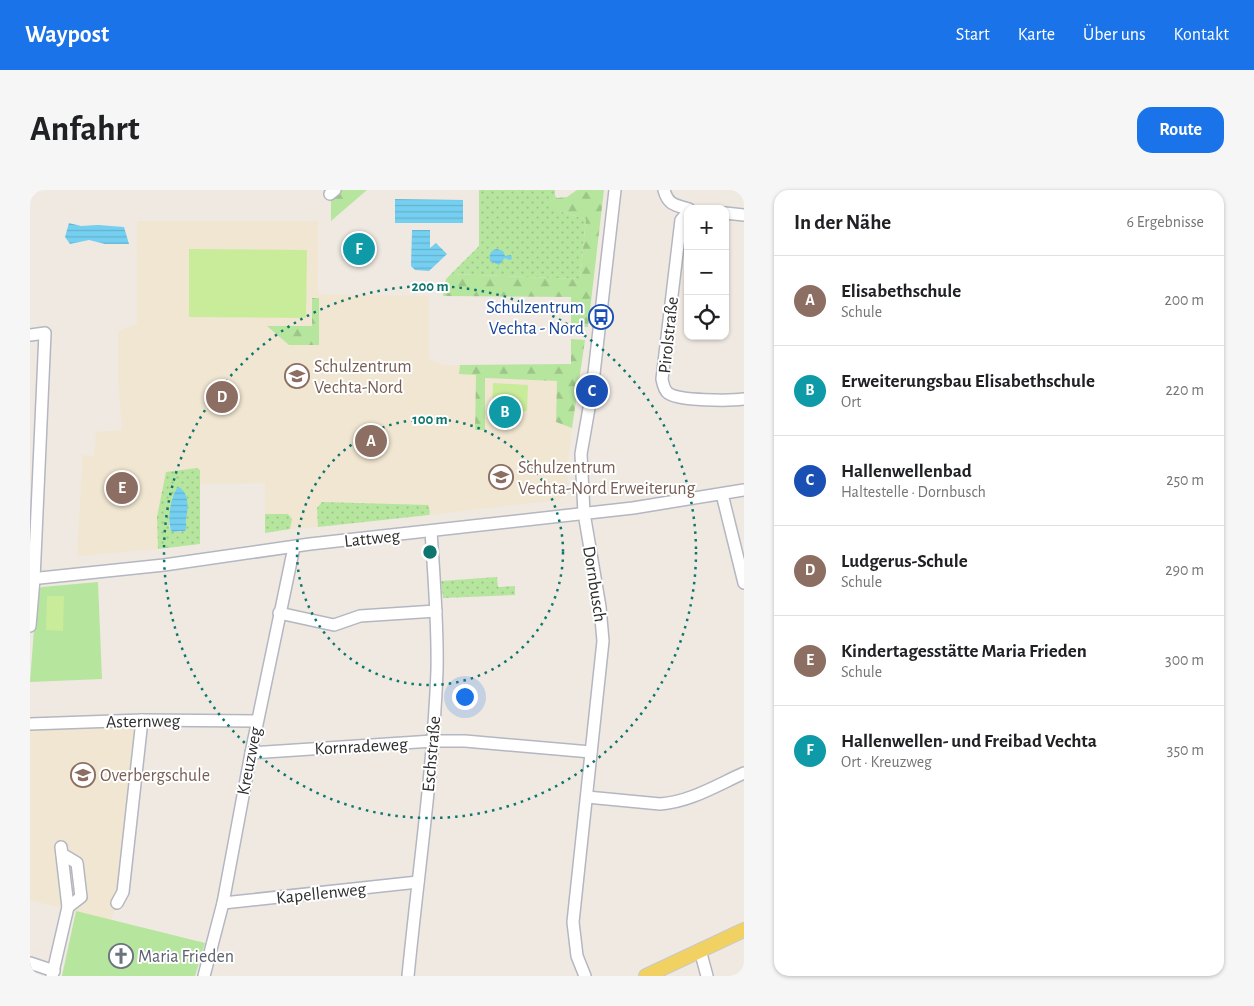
<!DOCTYPE html>
<html lang="de">
<head>
<meta charset="utf-8">
<style>
	:root { --surface:#fff; --page:#f6f6f6; --text:#202124; --muted:#757577; --line:#e0e0e0; --accent:#1a73e8 }
	body { margin:0; font-family:"Alegreya Sans",sans-serif; background:var(--page); color:var(--text) }
	.controls { position:absolute; right:15px; top:15px; display:grid; overflow:hidden; border-radius:10px; box-shadow:0 1px 4px #0004 }
	.controls button { width:45px; height:45px; display:grid; place-items:center; padding:0; border:0; border-bottom:1px solid var(--line); background:var(--surface); color:var(--text); font:25px sans-serif }
	.you { position:absolute; left:434px; top:506px; width:18px; height:18px; margin:-12px; border:4px solid #fff; border-radius:50%; background:#1a73e8; box-shadow:0 0 0 8px #1a73e833 }
	.badge { display:grid; place-items:center; width:32px; height:32px; border-radius:50%; background:var(--accent); color:#fff; font-size:16px; font-weight:700 }
	.pin { position:absolute; translate:-50% -50%; border:2px solid #fff; box-shadow:0 1px 5px #0006 }
	.list { margin:0; padding:0; list-style:none }
	h2 { display:flex; justify-content:space-between; align-items:center; height:65px; margin:0; padding:0 20px; font-size:21px }
	h2 small { font-size:16px; font-weight:400; color:var(--muted) }
	.list li { display:grid; grid-template-columns:32px 1fr auto; gap:15px; align-items:center; box-sizing:border-box; height:90px; padding:0 20px; border-top:1px solid var(--line) }
	.list b { display:block; font-size:19px; white-space:nowrap }
	.list p { margin:0; font-size:16px; white-space:nowrap; color:var(--muted) }
	.list em { font-size:16px; font-style:normal; color:var(--muted) }
	.icon { flex:none; width:28px; height:28px; fill:none; stroke:currentColor; stroke-width:2; stroke-linecap:round; stroke-linejoin:round }
	.map { position:relative; flex:none; width:714px; height:786px; overflow:hidden; border-radius:15px }
	header { display:flex; align-items:center; gap:30px; box-sizing:border-box; height:70px; padding:0 25px; background:var(--accent); color:#fff }
	header strong { font-size:24px }
	nav { display:flex; gap:28px; margin-inline-start:auto; font-size:18px }
	.intro { display:flex; align-items:center; justify-content:space-between; box-sizing:border-box; height:120px; padding:0 30px }
	h1 { margin:0; font-size:35px }
	.button { padding:12px 22px; border-radius:15px; background:var(--accent); color:#fff; font-size:18px; font-weight:700 }
	main { display:flex; gap:30px; padding:0 30px }
	aside { flex:1; background:var(--surface); border-radius:15px; box-shadow:0 1px 4px #0004 }
	.map>svg:first-child { display:block }
	.education { fill:#f0e6d1 }
	.grass { fill:url(#grass-dots); fill-rule:evenodd }
	.forest { fill:url(#forest-firs) }
	.park { fill:#b6e59e }
	.pitch { fill:#c9ec9a }
	.water { fill:url(#water-rules) }
	.lines { fill:none; stroke-linecap:round; stroke-linejoin:round }
	.minor-casing { stroke:#b4b7c1; stroke-width:14 }
	.major-casing { stroke:#c9c9c9; stroke-width:16 }
	.minor { stroke:#fff; stroke-width:11 }
	.major { stroke:#f2d163; stroke-width:14 }
	.ring { fill:none; stroke:#0f766e; stroke-width:2.5; stroke-dasharray:2.5 5 }
	.labels { text-anchor:middle; stroke-width:4; stroke-linejoin:round; paint-order:stroke }
	.transit-label { font-size:18px; fill:#164399; stroke:#fff; text-anchor:end }
	.street-label { font-size:18px; fill:#2e2e2e; stroke:#fff }
	.education-label { font-size:18px; fill:#785e54; stroke:#fff; text-anchor:start }
	.worship-label { font-size:18px; fill:#5b616d; stroke:#fff; text-anchor:start }
	.centre { fill:#0f766e; stroke:#fff; stroke-width:2.5 }
	.ring-label { font-size:15px; text-anchor:middle; font-weight:bold; fill:#0f766e; stroke:#fff; stroke-width:4; stroke-linejoin:round; paint-order:stroke }
</style>
</head>
<body>
<header>
<strong>Waypost</strong>
<nav><a>Start</a><a>Karte</a><a>Über uns</a><a>Kontakt</a></nav>
</header>
<div class="intro"><h1>Anfahrt</h1><a class="button">Route</a></div>
<main>
<div class="map">
<svg width="714" height="786" viewBox="0 0 714 786">
	<defs>
		<pattern id="grass-dots" width="8" height="8" patternUnits="userSpaceOnUse" patternTransform="scale(1.25)"><rect width="8" height="8" fill="#b6e59e"/><path d="M2 2h.1M6 6h.1" fill="none" stroke="#9dc588" stroke-width="1.8" stroke-linecap="round"/></pattern>
		<pattern id="forest-firs" width="22" height="20" patternUnits="userSpaceOnUse" patternTransform="scale(1.25)"><rect width="22" height="20" fill="#b6e59e"/><path d="M5 1l3.5 6h-7zM16 11l3.5 6h-7z" fill="#9dc588"/></pattern>
		<pattern id="water-rules" width="6" height="5" patternUnits="userSpaceOnUse" patternTransform="scale(1.25)"><rect width="6" height="5" fill="#75cff0"/><path d="M0 2.5h6" fill="none" stroke="#66b2ce"/></pattern>
	</defs>
	<rect width="100%" height="100%" fill="#efe9e1"/>
	<g class="education">
		<path d="M 107,31 L 288,31 L 288,104 L 399,106 L 399,169 L 413,175 L 430,175 L 430,184 L 446,185 L 445,240 L 455,240 L 454,188 L 527,191 L 526,232 L 542,238 L 538,271 L 537,305 L 527,310 L 399,325 L 400,322 L 287,318 L 288,337 L 260,339 L 262,329 L 258,324 L 235,324 L 235,293 L 170,294 L 170,280 L 136,282 L 127,327 L 128,359 L 47,366 L 53,265 L 64,266 L 66,242 L 92,240 L 88,189 L 88,141 L 107,134 Z"/>
		<path d="M 112,530 L 87,713 L 81,730 L 0,710 L 0,534 Z"/>
	</g>
	<g class="grass">
		<path d="M 449,0 L 525,0 L 525,6 L 527,8 L 521,11 L 529,21 L 556,29 L 550,89 L 421,84 L 449,56 Z"/>
		<path d="M 167,278 L 170,280 L 170,354 L 128,359 L 127,327 L 136,282 ZM 143,306 L 156,328 L 151,342 L 142,342 L 139,336 Z"/>
		<path d="M 292,312 L 398,315 L 400,322 L 399,325 L 288,337 L 287,318 Z"/>
		<path d="M 235,324 L 258,324 L 262,329 L 260,339 L 235,343 Z"/>
		<path d="M 467,387 L 468,397 L 485,396 L 485,405 L 413,408 L 411,391 Z"/>
	</g>
	<g class="forest">
		<path d="M 311,0 L 337,0 L 301,31 L 301,7 Z"/>
		<path d="M 547,0 L 574,0 L 558,137 L 541,137 L 541,107 L 413,106 L 416,89 L 421,84 L 550,89 L 556,29 L 529,21 L 521,16 L 521,11 L 527,8 L 537,7 Z"/>
		<path d="M 282,108 L 289,108 L 289,155 L 259,155 L 237,136 L 282,136 Z"/>
		<path d="M 541,149 L 555,150 L 542,238 L 526,232 L 527,191 L 455,188 L 455,240 L 445,240 L 446,185 L 429,184 L 430,175 L 541,174 Z"/>
	</g>
	<g class="park">
		<path d="M 68,392 L 72,489 L 0,492 L 7,400 L 12,397 Z"/>
		<path d="M 46,721 L 175,753 L 165,786 L 32,786 Z"/>
	</g>
	<g class="pitch">
		<path d="M 159,59 L 277,60 L 276,128 L 159,127 Z"/>
		<path d="M 463,193 L 498,195 L 497,221 L 462,220 Z"/>
		<path d="M 17,406 L 34,406 L 33,441 L 16,440 Z"/>
	</g>
	<g class="water">
		<path d="M 365,9 L 433,10 L 433,33 L 365,33 Z"/>
		<path d="M 39,33 L 51,36 L 68,35 L 94,37 L 99,54 L 75,54 L 59,50 L 40,54 L 35,47 Z"/>
		<path d="M 382,40 L 400,40 L 400,58 L 406,53 L 417,64 L 399,81 L 385,80 L 381,76 Z"/>
		<path d="M 467,59 L 473,61 L 475,66 L 481,65 L 482,69 L 479,70 L 475,68 L 469,75 L 460,71 C 459,65 460,60 467,59 Z"/>
		<path d="M 148,297 C 160,302 158,319 156,329 C 155,334 158,336 155,341 L 142,342 C 136,333 141,305 148,297 Z"/>
	</g>
	<g class="lines">
		<defs>
			<g id="minor">
				<path d="M 634,0 C 638,15 645,15 659,19"/>
				<path d="M 300,4 L 305,0"/>
				<path d="M 658,22 L 651,30 L 632,189 C 633,194 634,200 638,203 C 648,211 700,211 714,209"/>
				<path d="M 695,23 L 714,25"/>
				<path d="M 0,145 L 15,143 L 4,389 L 0,436"/>
				<path d="M 692,304 L 714,393"/>
				<path d="M 0,389 L 134,375 L 280,354 L 603,318 L 714,300"/>
				<path d="M 249,423 L 304,435 L 330,426 L 406,421"/>
				<path d="M 0,534 L 112,530 L 227,531"/>
				<path d="M 221,563 L 403,551 L 435,551 L 561,562"/>
				<path d="M 557,607 L 630,614 C 660,612 687,595 714,583"/>
				<path d="M 32,664 L 47,673 L 51,707 L 38,717"/>
				<path d="M 87,713 L 93,702 L 112,530"/>
				<path d="M 193,713 L 388,692"/>
				<path d="M 670,760 L 677,786"/>
				<path d="M 0,773 L 24,781"/>
				<path d="M 22,786 L 38,717 L 31,657"/>
				<path d="M 174,786 L 193,713 L 221,563 L 264,357"/>
				<path d="M 378,786 C 388,684 403,583 407,481 C 408,434 404,388 401,341"/>
				<path d="M 555,786 L 547,766 L 543,732 L 573,451 L 570,417 L 554,323 L 551,264 L 562,201 L 585,0"/>
			</g>
			<path id="major" d="M 616,786 L 714,740"/>
		</defs>
		<use href="#minor" class="minor-casing"/>
		<use href="#major" class="major-casing"/>
		<use href="#minor" class="minor"/>
		<use href="#major" class="major"/>
	</g>
	<g class="ring">
		<circle cx="400" cy="362" r="133"/>
		<circle cx="400" cy="362" r="266"/>
	</g>
	<defs>
		<symbol id="bus-ring" viewBox="-11 -11 22 22"><circle r="9.5" fill="#fff" stroke="#1a4fb4" stroke-width="1.5"/><path d="M-5-6H5V4H4V6H2V4H-2V6H-4V4H-5ZM-3.5-4V0h7V-4ZM-3.5 1.2v1.5H-2V1.2ZM2 1.2v1.5H3.5V1.2Z" fill="#1a4fb4"/></symbol>
		<symbol id="school-ring" viewBox="-11 -11 22 22"><circle r="9.5" fill="#fff" stroke="#8d6e63" stroke-width="1.5"/><path d="M0-5L7-2L0 1L-7-2ZM-4 1L0 2.5L4 1V4Q0 6-4 4Z" fill="#8d6e63"/></symbol>
		<symbol id="church-ring" viewBox="-11 -11 22 22"><circle r="9.5" fill="#fff" stroke="#6b7280" stroke-width="1.5"/><path d="M-1.2-6h2.4v3.5h3.3v2.4h-3.3V6h-2.4V-.1h-3.3v-2.4h3.3Z" fill="#6b7280"/></symbol>
	</defs>
	<g fill-rule="evenodd">
		<use href="#bus-ring" x="557" y="113" width="28" height="28"/>
		<use href="#school-ring" x="253" y="172" width="28" height="28"/>
		<use href="#school-ring" x="457" y="273" width="28" height="28"/>
		<use href="#school-ring" x="39" y="571" width="28" height="28"/>
		<use href="#church-ring" x="77" y="752" width="28" height="28"/>
	</g>
	<g class="labels">
		<g class="transit-label">
			<text x="554" y="123">Schulzentrum<tspan x="554" dy="21">Vechta - Nord</tspan></text>
		</g>
		<g class="street-label">
			<text transform="translate(638 145) rotate(-84)" y="6">Pirolstraße</text>
			<text transform="translate(342 348) rotate(-6)" y="6">Lattweg</text>
			<text transform="translate(565 394) rotate(81)" y="6">Dornbusch</text>
			<text transform="translate(113 531) rotate(-1)" y="6">Asternweg</text>
			<text transform="translate(331 556) rotate(-3)" y="6">Kornradeweg</text>
			<text transform="translate(401 564) rotate(-85)" y="6">Eschstraße</text>
			<text transform="translate(219 571) rotate(-79)" y="6">Kreuzweg</text>
			<text transform="translate(291 703) rotate(-6)" y="6">Kapellenweg</text>
		</g>
		<g class="education-label">
			<text x="284" y="182">Schulzentrum<tspan x="284" dy="21">Vechta-Nord</tspan></text>
			<text x="488" y="283">Schulzentrum<tspan x="488" dy="21">Vechta-Nord Erweiterung</tspan></text>
			<text x="70" y="591">Overbergschule</text>
		</g>
		<g class="worship-label">
			<text x="108" y="772">Maria Frieden</text>
		</g>
	</g>
	<circle cx="400" cy="362" r="8" class="centre"/>
	<g class="ring-label">
		<text x="400" y="101">200 m</text>
		<text x="400" y="234">100 m</text>
	</g>
</svg>
<div class="controls">
<button>+</button>
<button>−</button>
<button><svg class="icon" aria-label="locate" viewBox="0 0 24 24"><circle cx="12" cy="12" r="6"/><path d="M12 2v4M12 18v4M2 12h4M18 12h4"/></svg></button>
</div>
<div class="you"></div>
<div class="pin badge" style="left:341px;top:251px;background:#8d6e63">A</div>
<div class="pin badge" style="left:475px;top:222px;background:#0f9aa8">B</div>
<div class="pin badge" style="left:562px;top:201px;background:#1a4fb4">C</div>
<div class="pin badge" style="left:192px;top:207px;background:#8d6e63">D</div>
<div class="pin badge" style="left:92px;top:298px;background:#8d6e63">E</div>
<div class="pin badge" style="left:329px;top:59px;background:#0f9aa8">F</div>
</div>
<aside>
<h2>In der Nähe<small>6 Ergebnisse</small></h2>
<ul class="list">
<li><span class="badge" style="background:#8d6e63">A</span><div><b>Elisabethschule</b><p>Schule</p></div><em>200 m</em></li>
<li><span class="badge" style="background:#0f9aa8">B</span><div><b>Erweiterungsbau Elisabethschule</b><p>Ort</p></div><em>220 m</em></li>
<li><span class="badge" style="background:#1a4fb4">C</span><div><b>Hallenwellenbad</b><p>Haltestelle · Dornbusch</p></div><em>250 m</em></li>
<li><span class="badge" style="background:#8d6e63">D</span><div><b>Ludgerus-Schule</b><p>Schule</p></div><em>290 m</em></li>
<li><span class="badge" style="background:#8d6e63">E</span><div><b>Kindertagesstätte Maria Frieden</b><p>Schule</p></div><em>300 m</em></li>
<li><span class="badge" style="background:#0f9aa8">F</span><div><b>Hallenwellen- und Freibad Vechta</b><p>Ort · Kreuzweg</p></div><em>350 m</em></li>
</ul>
</aside>
</main>
</body>
</html>
